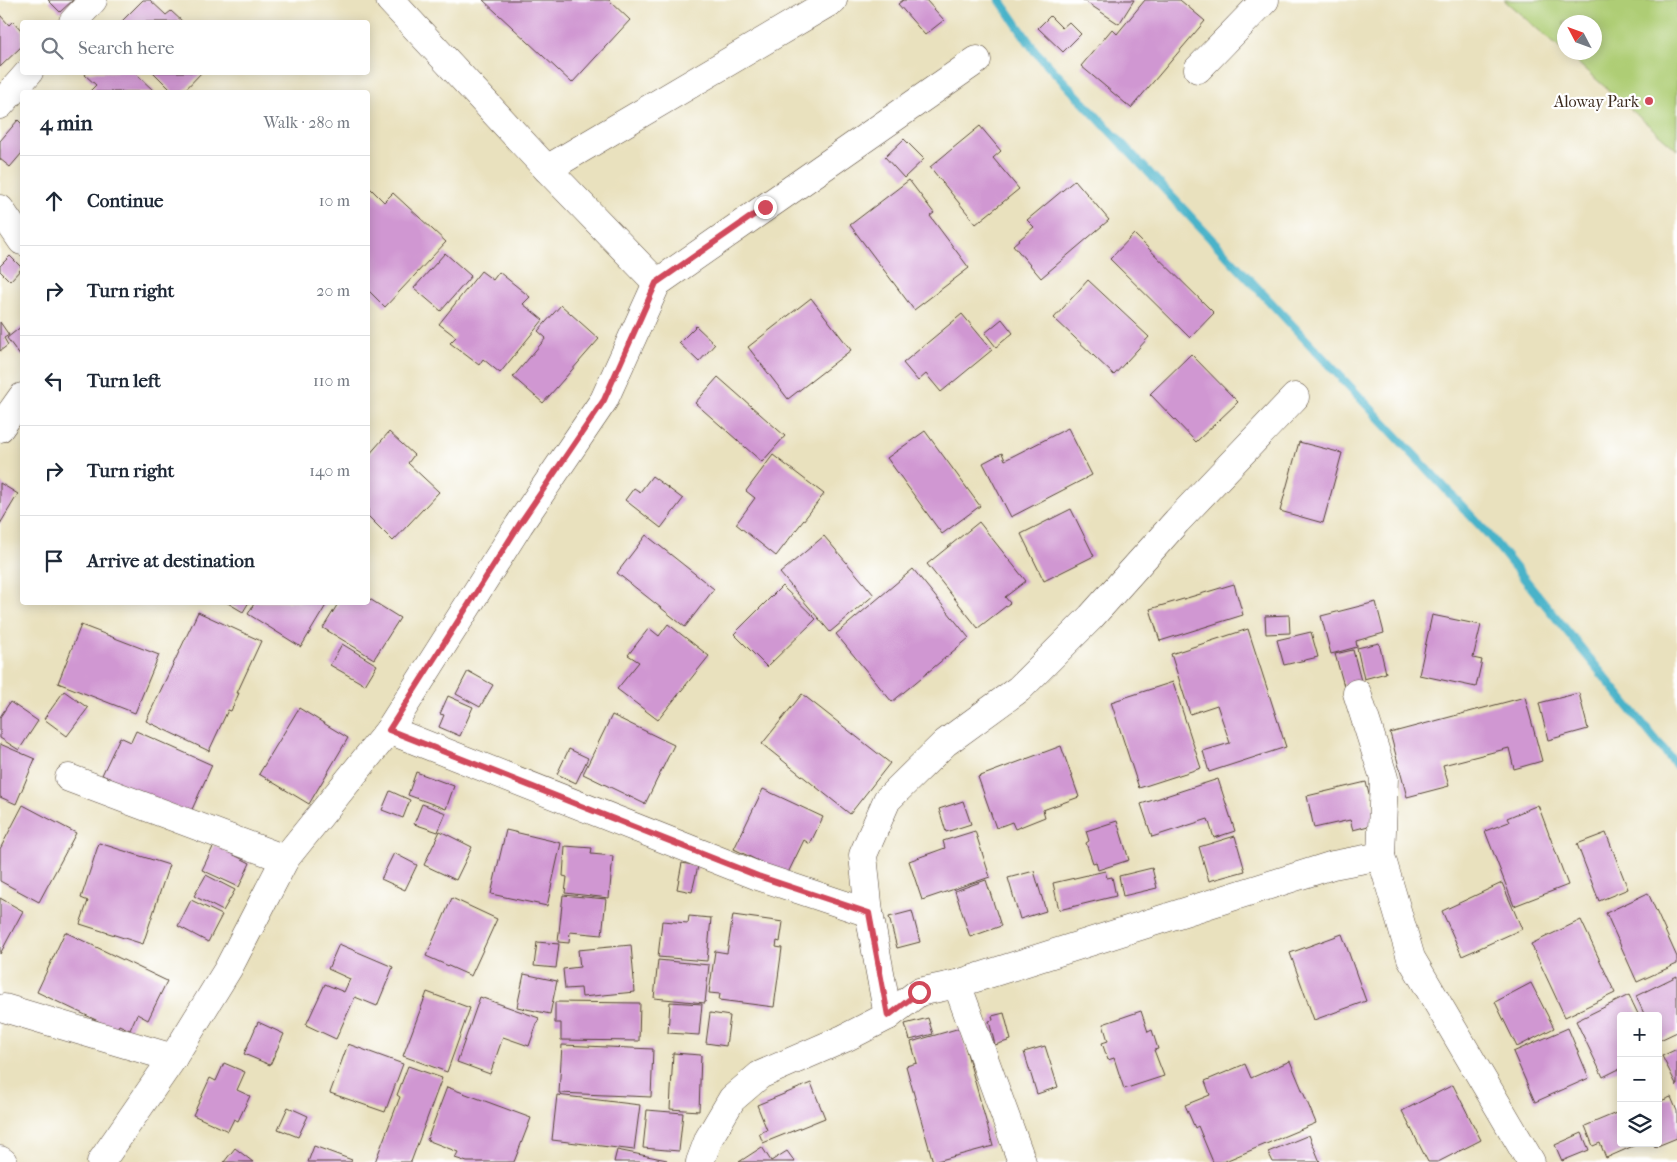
<!DOCTYPE html>
<html lang="en">
<head>
<meta charset="utf-8">
<style>
	:root { --surface:#fff; --page:#f2f2f3; --text:#1f2937; --muted:#747a83; --line:#e0e1e3 }
	body { margin:0; font-family:"IM FELL French Canon",serif; background:var(--page); color:var(--text) }
	.controls { position:absolute; right:15px; bottom:15px; display:grid; overflow:hidden; border-radius:5px; box-shadow:0 2px 12px #0003 }
	.controls button { width:45px; height:45px; display:grid; place-items:center; padding:0; border:0; border-bottom:1px solid var(--line); background:var(--surface); color:var(--text); font:25px sans-serif }
	.compass { position:absolute; left:1557px; top:15px; width:45px; height:45px; border-radius:50%; background:var(--surface); box-shadow:0 2px 12px #0003; rotate:311deg }
	.stop { position:absolute; width:15px; height:15px; margin:-11px; border:4px solid #d1495b; border-radius:50%; background:#fff }
	.stop.end { background:#d1495b; border-color:#fff; box-shadow:0 1px 5px #0008 }
	.list { margin:0; padding:0; list-style:none }
	h2 { display:flex; justify-content:space-between; align-items:center; height:65px; margin:0; padding:0 20px; font-size:21px }
	h2 small { font-size:16px; font-weight:400; color:var(--muted) }
	.list li { display:grid; grid-template-columns:32px 1fr auto; gap:15px; align-items:center; box-sizing:border-box; height:90px; padding:0 20px; border-top:1px solid var(--line) }
	.list b { display:block; font-size:19px; white-space:nowrap }
	.list em { font-size:16px; font-style:normal; color:var(--muted) }
	.icon { flex:none; width:28px; height:28px; fill:none; stroke:currentColor; stroke-width:2; stroke-linecap:round; stroke-linejoin:round }
	.map { position:relative; flex:none; width:1677px; height:1162px; overflow:hidden }
	.search { position:absolute; background:var(--surface); box-shadow:0 2px 12px #0003; left:20px; top:20px; width:350px; height:55px; display:flex; align-items:center; gap:12px; box-sizing:border-box; padding:0 18px; border-radius:5px; color:var(--muted); font-size:19px }
	.panel { position:absolute; background:var(--surface); box-shadow:0 2px 12px #0003; left:20px; top:90px; width:350px; height:515px; border-radius:5px }
	.map>svg:first-child { display:block }
	.green { fill:#aecd75; stroke:#747c4a }
	.lines { fill:none; stroke-linecap:round; stroke-linejoin:round }
	.stream { stroke:#4ab3c9; stroke-width:9 }
	.building { fill:#d097d2 }
	.minor-casing { stroke:#554536; stroke-width:29 }
	.minor { stroke:#fff; stroke-width:28 }
	.route { stroke:#d1495b; stroke-width:6 }
	.poi-dot { fill:#d1495b; stroke:#fff; stroke-width:2 }
	.labels { text-anchor:middle; stroke-width:4.5; stroke-linejoin:round; paint-order:stroke }
	.poi-label { font-size:16px; fill:#3b2a1e; stroke:#fff; text-anchor:end }
</style>
</head>
<body>
<div class="map">
<svg width="1677" height="1162" viewBox="0 0 1677 1162">
	<rect width="100%" height="100%" fill="#fff"/>
	<filter id="ink" filterUnits="userSpaceOnUse"><feTurbulence type="fractalNoise" baseFrequency=".02" numOctaves="2"/><feDisplacementMap in="SourceGraphic" scale="10" xChannelSelector="R" yChannelSelector="G"/><feConvolveMatrix kernelMatrix="1 2 1 2 8 2 1 2 1" color-interpolation-filters="sRGB"/></filter>
	<filter id="wash" filterUnits="userSpaceOnUse"><feTurbulence type="fractalNoise" baseFrequency=".0096" numOctaves="4" result="noise"/><feDisplacementMap in="SourceGraphic" scale="20" xChannelSelector="R" yChannelSelector="G"/><feGaussianBlur stdDeviation="1.12" result="paint"/><feColorMatrix in="noise" values="0 0 0 0 0 0 0 0 0 0 0 0 0 0 0 0 0 1.4 0 .05"/><feComposite in="paint" operator="in"/></filter>
	<g filter="url(#wash)">
		<rect width="100%" height="100%" fill="#e9e1be"/>
		<path class="green" d="M 1504,0 L 1677,0 L 1677,150 L 1565,52 L 1594,52 L 1594,22 L 1564,22 L 1564,52 Z"/>
		<g class="lines">
			<path class="stream" d="M 1000,0 L 1035,51 L 1488,534 L 1677,766"/>
		</g>
		<g id="blocks">
			<g class="building">
				<path d="M 48,0 L 73,0 L 60,12 Z"/>
				<path d="M 143,0 L 150,0 L 166,15 L 171,11 L 183,22 L 121,22 Z"/>
				<path d="M 483,0 L 609,0 L 630,20 L 572,83 Z"/>
				<path d="M 903,0 L 926,0 L 944,20 L 925,35 L 898,4 Z"/>
				<path d="M 1083,0 L 1134,0 L 1119,24 Z"/>
				<path d="M 1145,0 L 1180,0 L 1205,21 L 1131,108 L 1081,66 L 1112,29 L 1117,34 Z"/>
				<path d="M 0,15 L 9,25 L 13,21 L 22,31 L 22,46 L 0,67 Z"/>
				<path d="M 1050,16 L 1062,28 L 1069,22 L 1081,34 L 1063,52 L 1038,28 Z"/>
				<path d="M 87,72 L 134,72 L 155,92 L 89,92 L 96,85 L 85,75 Z"/>
				<path d="M 153,72 L 202,72 L 183,92 L 173,92 Z"/>
				<path d="M 18,120 L 22,124 L 22,153 L 10,167 L 0,159 L 0,141 Z"/>
				<path d="M 980,126 L 1001,151 L 993,158 L 1019,189 L 976,224 L 930,167 Z"/>
				<path d="M 904,139 L 924,159 L 904,178 L 885,157 Z"/>
				<path d="M 909,180 L 934,213 L 930,216 L 969,268 L 914,310 L 850,225 Z"/>
				<path d="M 1075,180 L 1109,220 L 1041,278 L 1013,245 L 1034,227 L 1027,220 Z"/>
				<path d="M 368,186 L 384,202 L 393,193 L 446,242 L 385,307 L 368,290 Z"/>
				<path d="M 1134,234 L 1214,313 L 1190,338 L 1110,259 Z"/>
				<path d="M 445,253 L 471,276 L 441,311 L 414,288 Z"/>
				<path d="M 10,256 L 22,268 L 10,281 L 0,271 L 0,266 Z"/>
				<path d="M 481,271 L 493,280 L 499,272 L 530,297 L 523,304 L 543,320 L 500,373 L 483,359 L 479,365 L 450,343 L 456,337 L 439,324 Z"/>
				<path d="M 1088,280 L 1149,337 L 1114,375 L 1054,318 Z"/>
				<path d="M 811,298 L 851,350 L 788,399 L 748,347 Z"/>
				<path d="M 561,305 L 599,339 L 543,403 L 513,377 L 546,338 L 538,331 Z"/>
				<path d="M 962,314 L 992,350 L 941,392 L 926,374 L 918,381 L 903,363 Z"/>
				<path d="M 1002,319 L 1013,333 L 996,347 L 985,333 Z"/>
				<path d="M 0,322 L 9,335 L 4,338 L 8,345 L 0,351 Z"/>
				<path d="M 22,326 L 22,356 L 21,357 L 7,338 Z"/>
				<path d="M 696,326 L 715,344 L 699,362 L 679,343 Z"/>
				<path d="M 1191,354 L 1238,402 L 1196,442 L 1150,394 Z"/>
				<path d="M 718,377 L 785,436 L 762,462 L 695,403 Z"/>
				<path d="M 1068,428 L 1092,475 L 1011,517 L 983,463 L 1002,453 L 1005,460 Z"/>
				<path d="M 925,431 L 980,506 L 942,534 L 887,458 Z"/>
				<path d="M 389,432 L 414,455 L 408,463 L 439,492 L 393,541 L 368,516 L 368,456 Z"/>
				<path d="M 1299,442 L 1342,453 L 1323,523 L 1280,511 Z"/>
				<path d="M 773,455 L 824,494 L 776,556 L 736,524 L 755,498 L 746,491 Z"/>
				<path d="M 652,476 L 683,499 L 661,528 L 625,500 L 634,488 L 640,492 Z"/>
				<path d="M 0,483 L 18,494 L 0,524 Z"/>
				<path d="M 1071,509 L 1094,556 L 1044,581 L 1021,534 Z"/>
				<path d="M 979,522 L 1026,581 L 1005,597 L 1010,603 L 978,628 L 927,564 Z"/>
				<path d="M 646,535 L 714,589 L 685,627 L 617,573 Z"/>
				<path d="M 824,536 L 874,595 L 830,632 L 780,573 Z"/>
				<path d="M 913,569 L 969,638 L 892,702 L 836,634 Z"/>
				<path d="M 1234,584 L 1243,615 L 1160,641 L 1150,609 Z"/>
				<path d="M 782,586 L 816,619 L 767,667 L 734,634 Z"/>
				<path d="M 368,598 L 400,618 L 374,659 L 323,628 L 339,602 L 368,602 Z"/>
				<path d="M 226,602 L 249,602 L 243,612 Z"/>
				<path d="M 255,602 L 328,602 L 301,647 L 248,614 Z"/>
				<path d="M 1376,602 L 1384,633 L 1356,641 L 1357,647 L 1331,654 L 1321,616 Z"/>
				<path d="M 198,612 L 261,641 L 237,693 L 239,693 L 231,711 L 228,710 L 209,751 L 146,721 Z"/>
				<path d="M 1289,615 L 1290,633 L 1266,634 L 1265,616 Z"/>
				<path d="M 1432,615 L 1481,625 L 1473,658 L 1482,660 L 1476,687 L 1419,675 Z"/>
				<path d="M 668,624 L 709,656 L 658,720 L 617,689 L 639,662 L 628,655 L 649,628 L 659,636 Z"/>
				<path d="M 81,625 L 159,655 L 135,713 L 58,683 Z"/>
				<path d="M 1248,629 L 1286,747 L 1209,772 L 1203,751 L 1230,743 L 1217,705 L 1190,714 L 1171,654 Z"/>
				<path d="M 1311,632 L 1318,657 L 1284,665 L 1277,640 Z"/>
				<path d="M 1379,643 L 1386,673 L 1364,679 L 1357,648 Z"/>
				<path d="M 342,644 L 377,665 L 365,685 L 330,665 Z"/>
				<path d="M 1353,650 L 1361,681 L 1344,686 L 1335,654 Z"/>
				<path d="M 468,671 L 493,685 L 480,707 L 456,694 Z"/>
				<path d="M 1173,682 L 1201,768 L 1139,788 L 1111,702 Z"/>
				<path d="M 64,691 L 88,708 L 67,736 L 44,719 Z"/>
				<path d="M 1579,693 L 1588,729 L 1548,740 L 1539,703 Z"/>
				<path d="M 802,694 L 890,763 L 850,814 L 762,744 Z"/>
				<path d="M 448,696 L 473,707 L 460,736 L 439,727 L 444,715 L 440,714 Z"/>
				<path d="M 1525,697 L 1542,761 L 1514,769 L 1509,748 L 1443,765 L 1449,786 L 1407,797 L 1390,733 Z"/>
				<path d="M 10,702 L 38,721 L 19,750 L 0,738 L 0,717 Z"/>
				<path d="M 299,708 L 348,738 L 309,804 L 259,774 Z"/>
				<path d="M 612,715 L 674,745 L 645,804 L 583,774 Z"/>
				<path d="M 136,731 L 212,765 L 190,814 L 102,775 L 120,737 L 131,742 Z"/>
				<path d="M 0,744 L 35,759 L 16,804 L 0,797 Z"/>
				<path d="M 1061,746 L 1079,797 L 1043,810 L 1045,817 L 1015,829 L 1012,822 L 996,828 L 978,777 Z"/>
				<path d="M 569,749 L 588,758 L 576,783 L 557,774 Z"/>
				<path d="M 416,772 L 454,786 L 446,809 L 408,795 Z"/>
				<path d="M 1218,779 L 1235,831 L 1214,838 L 1208,819 L 1152,837 L 1141,804 Z"/>
				<path d="M 1366,782 L 1376,824 L 1353,830 L 1350,820 L 1314,828 L 1307,796 Z"/>
				<path d="M 763,789 L 823,817 L 810,844 L 804,840 L 787,875 L 734,849 Z"/>
				<path d="M 390,791 L 410,800 L 403,818 L 382,810 Z"/>
				<path d="M 963,801 L 971,824 L 946,832 L 939,809 Z"/>
				<path d="M 422,804 L 446,813 L 438,832 L 414,824 Z"/>
				<path d="M 23,805 L 76,833 L 39,902 L 0,881 L 0,849 Z"/>
				<path d="M 1538,805 L 1568,885 L 1514,906 L 1485,831 L 1509,822 L 1507,818 Z"/>
				<path d="M 1117,821 L 1129,860 L 1098,870 L 1096,862 L 1093,863 L 1086,843 L 1089,841 L 1086,831 Z"/>
				<path d="M 506,830 L 561,843 L 547,906 L 491,894 Z"/>
				<path d="M 440,831 L 472,847 L 456,880 L 424,865 Z"/>
				<path d="M 975,831 L 990,877 L 922,900 L 909,861 L 945,848 L 943,841 Z"/>
				<path d="M 1606,833 L 1628,889 L 1599,901 L 1577,844 Z"/>
				<path d="M 1235,836 L 1245,871 L 1209,881 L 1199,847 Z"/>
				<path d="M 99,843 L 169,865 L 143,944 L 80,924 L 88,901 L 81,898 Z"/>
				<path d="M 214,845 L 250,863 L 239,887 L 202,870 Z"/>
				<path d="M 565,846 L 592,848 L 591,854 L 613,856 L 609,898 L 565,893 L 567,877 L 563,876 Z"/>
				<path d="M 394,853 L 417,865 L 405,890 L 381,879 Z"/>
				<path d="M 682,863 L 698,866 L 692,892 L 677,889 Z"/>
				<path d="M 1152,868 L 1157,888 L 1123,896 L 1119,876 Z"/>
				<path d="M 1034,871 L 1046,911 L 1020,919 L 1008,878 Z"/>
				<path d="M 1105,871 L 1107,878 L 1112,877 L 1116,896 L 1059,910 L 1053,883 Z"/>
				<path d="M 206,875 L 235,890 L 223,911 L 194,896 Z"/>
				<path d="M 986,880 L 1001,926 L 970,937 L 955,891 Z"/>
				<path d="M 1502,883 L 1522,929 L 1462,956 L 1442,911 Z"/>
				<path d="M 1648,893 L 1677,957 L 1677,964 L 1637,982 L 1606,913 Z"/>
				<path d="M 563,895 L 606,899 L 602,935 L 570,932 L 569,943 L 558,942 Z"/>
				<path d="M 0,898 L 23,911 L 0,954 Z"/>
				<path d="M 452,898 L 497,919 L 471,976 L 426,956 Z"/>
				<path d="M 191,900 L 222,915 L 208,942 L 178,926 Z"/>
				<path d="M 912,911 L 920,942 L 897,948 L 889,917 Z"/>
				<path d="M 733,915 L 783,922 L 780,942 L 777,941 L 776,947 L 782,948 L 774,1007 L 719,1000 L 720,994 L 709,993 L 715,951 L 727,953 Z"/>
				<path d="M 689,916 L 711,918 L 707,961 L 658,957 L 662,921 L 688,923 Z"/>
				<path d="M 1581,920 L 1615,993 L 1565,1017 L 1531,944 Z"/>
				<path d="M 65,932 L 167,981 L 148,1020 L 137,1014 L 130,1030 L 119,1025 L 117,1030 L 37,992 Z"/>
				<path d="M 1342,934 L 1366,1001 L 1314,1020 L 1290,953 Z"/>
				<path d="M 537,942 L 559,944 L 556,968 L 534,966 Z"/>
				<path d="M 339,944 L 393,967 L 377,1006 L 355,997 L 336,1039 L 306,1025 L 325,984 L 344,992 L 350,979 L 328,969 Z"/>
				<path d="M 631,945 L 635,992 L 582,997 L 581,988 L 565,989 L 563,969 L 580,967 L 578,950 Z"/>
				<path d="M 658,960 L 709,965 L 705,1003 L 654,998 Z"/>
				<path d="M 524,974 L 557,981 L 550,1014 L 517,1007 Z"/>
				<path d="M 1677,976 L 1677,1032 L 1658,1041 L 1658,1016 L 1645,1016 L 1636,996 Z"/>
				<path d="M 1531,983 L 1554,1028 L 1517,1047 L 1495,1002 Z"/>
				<path d="M 427,992 L 470,1008 L 447,1072 L 403,1056 Z"/>
				<path d="M 1629,995 L 1639,1016 L 1621,1016 L 1621,1068 L 1603,1077 L 1576,1021 Z"/>
				<path d="M 480,997 L 539,1018 L 529,1046 L 503,1037 L 490,1074 L 457,1062 Z"/>
				<path d="M 555,1002 L 640,1003 L 639,1041 L 561,1040 L 561,1023 L 555,1023 Z"/>
				<path d="M 670,1002 L 702,1004 L 699,1035 L 668,1033 Z"/>
				<path d="M 1141,1011 L 1148,1032 L 1152,1030 L 1158,1049 L 1154,1050 L 1164,1076 L 1124,1089 L 1114,1058 L 1108,1060 L 1102,1043 L 1108,1041 L 1103,1024 Z"/>
				<path d="M 710,1013 L 730,1016 L 726,1046 L 706,1043 Z"/>
				<path d="M 1004,1013 L 1011,1040 L 995,1045 L 989,1021 L 993,1020 L 992,1016 Z"/>
				<path d="M 928,1018 L 933,1034 L 910,1040 L 905,1024 Z"/>
				<path d="M 258,1022 L 284,1034 L 270,1065 L 244,1054 Z"/>
				<path d="M 960,1028 L 993,1146 L 933,1162 L 906,1066 L 917,1063 L 911,1042 Z"/>
				<path d="M 1568,1028 L 1589,1078 L 1535,1102 L 1513,1052 Z"/>
				<path d="M 348,1044 L 403,1064 L 385,1112 L 330,1093 Z"/>
				<path d="M 562,1045 L 653,1049 L 651,1097 L 559,1093 Z"/>
				<path d="M 1045,1046 L 1058,1087 L 1037,1094 L 1024,1052 Z"/>
				<path d="M 1677,1049 L 1677,1086 L 1662,1056 Z"/>
				<path d="M 673,1053 L 701,1055 L 699,1111 L 670,1109 Z"/>
				<path d="M 1290,1061 L 1316,1123 L 1223,1162 L 1213,1162 L 1198,1126 L 1195,1128 L 1185,1105 L 1210,1095 L 1205,1081 L 1245,1064 L 1251,1078 Z"/>
				<path d="M 224,1063 L 245,1072 L 237,1090 L 250,1096 L 238,1121 L 234,1119 L 228,1131 L 193,1115 L 210,1078 L 216,1081 Z"/>
				<path d="M 408,1066 L 442,1078 L 411,1162 L 375,1162 L 400,1097 L 397,1095 Z"/>
				<path d="M 811,1083 L 825,1118 L 763,1143 L 759,1133 L 767,1130 L 757,1105 Z"/>
				<path d="M 1453,1085 L 1481,1140 L 1438,1162 L 1428,1162 L 1402,1111 Z"/>
				<path d="M 447,1087 L 531,1118 L 514,1162 L 467,1162 L 455,1158 L 458,1152 L 427,1140 Z"/>
				<path d="M 557,1095 L 640,1105 L 634,1150 L 552,1140 Z"/>
				<path d="M 1671,1097 L 1677,1111 L 1677,1138 L 1655,1147 L 1654,1143 L 1658,1143 L 1658,1102 Z"/>
				<path d="M 288,1107 L 308,1116 L 298,1137 L 278,1129 Z"/>
				<path d="M 647,1110 L 683,1113 L 679,1151 L 643,1148 Z"/>
				<path d="M 1621,1111 L 1621,1143 L 1640,1143 L 1606,1158 L 1600,1143 L 1593,1146 L 1585,1126 Z"/>
				<path d="M 1582,1133 L 1589,1150 L 1562,1161 L 1555,1145 Z"/>
				<path d="M 1309,1135 L 1320,1162 L 1273,1162 L 1268,1152 Z"/>
				<path d="M 314,1146 L 352,1160 L 351,1162 L 308,1162 Z"/>
				<path d="M 762,1147 L 771,1161 L 787,1151 L 795,1162 L 739,1162 Z"/>
				<path d="M 235,1148 L 253,1162 L 224,1162 Z"/>
				<path d="M 617,1150 L 667,1160 L 666,1162 L 614,1162 Z"/>
			</g>
		</g>
	</g>
	<g filter="url(#ink)">
		<use href="#blocks" fill-opacity="0" stroke="#554536" stroke-width="1"/>
		<g class="lines">
			<defs>
				<g id="minor">
					<path d="M 390,0 L 547,169 L 657,283"/>
					<path d="M 73,22 L 93,0"/>
					<path d="M 1198,69 L 1265,0"/>
					<path d="M 0,105 L 29,72"/>
					<path d="M 547,169 L 833,0"/>
					<path d="M 0,209 L 22,241"/>
					<path d="M 0,428 L 22,397"/>
					<path d="M 1357,693 L 1384,778 L 1381,856"/>
					<path d="M 389,730 L 758,876 L 869,913"/>
					<path d="M 69,778 L 285,859"/>
					<path d="M 957,984 L 1022,1162"/>
					<path d="M 4,1008 L 173,1058"/>
					<path d="M 888,1016 L 869,913 L 863,855 L 887,800 L 945,743 L 1019,689 L 1091,617 L 1177,521 L 1295,397"/>
					<path d="M 0,1160 L 3,1162"/>
					<path d="M 101,1162 L 173,1058 L 228,969 L 285,859 L 389,730 L 519,525 L 604,400 L 657,283 L 977,60"/>
					<path d="M 700,1162 L 709,1138 L 732,1099 L 760,1075 L 845,1038 L 888,1016 L 919,992 L 957,984 L 1333,865 L 1381,856 L 1411,958 L 1531,1162"/>
				</g>
			</defs>
			<use href="#minor" class="minor-casing"/>
			<use href="#minor" class="minor"/>
		</g>
	</g>
	<g class="lines" filter="url(#ink)">
		<path class="route" d="M 765,207 L 656,283 L 604,400 L 519,525 L 389,730 L 758,876 L 869,913 L 888,1016 L 919,992"/>
	</g>
	<circle class="poi-dot" cx="1649" cy="101" r="5"/>
	<g class="labels">
		<g class="poi-label">
			<text x="1639" y="107">Aloway Park</text>
		</g>
	</g>
</svg>
<div class="controls">
<button>+</button>
<button>−</button>
<button><svg class="icon" aria-label="layers" viewBox="0 0 24 24"><path d="M12 4l9 5-9 5-9-5zM3 14l9 5 9-5"/></svg></button>
</div>
<svg class="compass" viewBox="-18 -18 36 36"><path d="M0-13l5 13h-10z" fill="#e53935"/><path d="M0 13l5-13h-10z" fill="#747a83"/></svg>
<div class="stop" style="left:919px;top:992px"></div>
<div class="stop end" style="left:765px;top:207px"></div>
<div class="search"><svg class="icon" aria-label="search" viewBox="0 0 24 24"><circle cx="10" cy="10" r="6"/><path d="M15 15l6 6"/></svg>Search here</div>
<section class="panel">
<h2>4 min<small>Walk · 280 m</small></h2>
<ul class="list">
<li><svg class="icon" aria-label="ahead" viewBox="0 0 24 24"><path d="M12 20V5M6 11l6-6 6 6"/></svg><div><b>Continue</b></div><em>10 m</em></li>
<li><svg class="icon" aria-label="right" viewBox="0 0 24 24"><path d="M7 20v-9h11M14 6l5 5-5 5"/></svg><div><b>Turn right</b></div><em>20 m</em></li>
<li><svg class="icon" aria-label="left" viewBox="0 0 24 24"><path d="M17 20v-9H6M10 6l-5 5 5 5"/></svg><div><b>Turn left</b></div><em>110 m</em></li>
<li><svg class="icon" aria-label="right" viewBox="0 0 24 24"><path d="M7 20v-9h11M14 6l5 5-5 5"/></svg><div><b>Turn right</b></div><em>140 m</em></li>
<li><svg class="icon" aria-label="arrive" viewBox="0 0 24 24"><path d="M6 21V4h12l-3 4 3 4H6"/></svg><div><b>Arrive at destination</b></div></li>
</ul>
</section>
</div>
</body>
</html>
